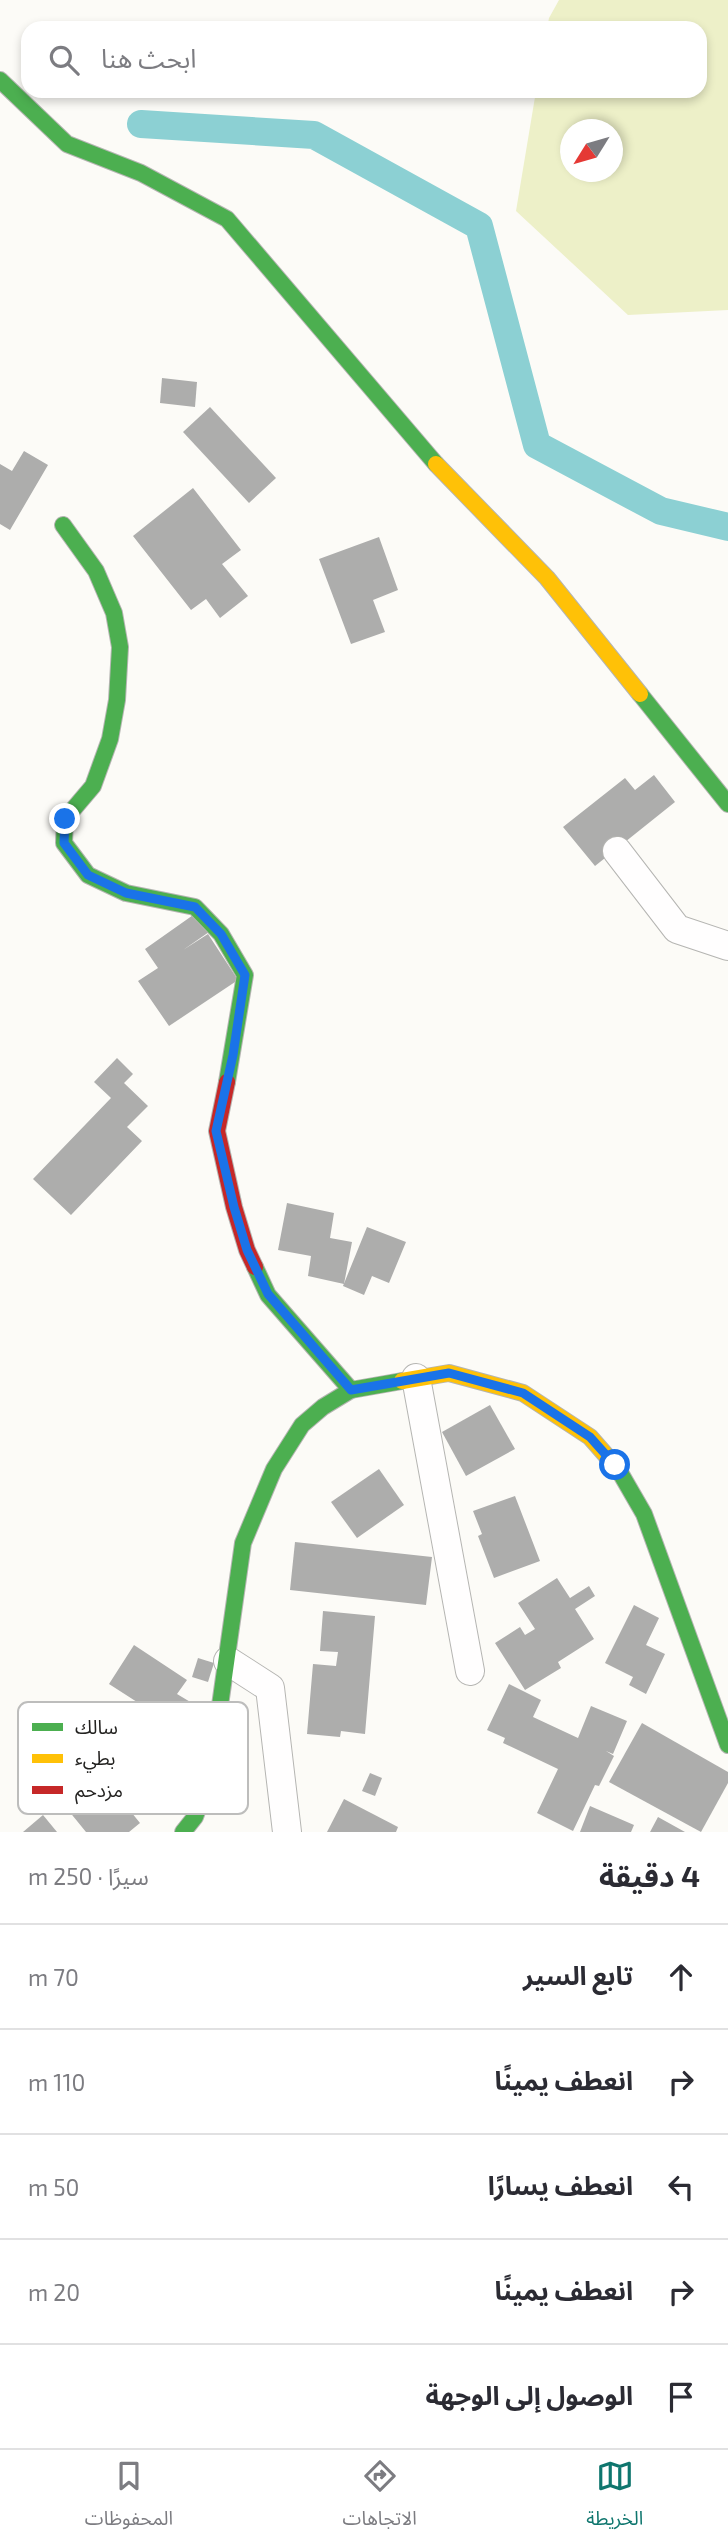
<!DOCTYPE html>
<html lang="ar">
<head>
<meta charset="utf-8">
<style>
	:root { --surface:#fff; --page:#f7f7f7; --text:#2b2b33; --muted:#7c7c81; --line:#e1e1e2; --accent:#0f766e }
	body { margin:0; font-family:"Exo 2","Noto Sans Arabic",sans-serif; background:var(--page); color:var(--text); direction:rtl }
	.compass { position:absolute; left:560px; top:119px; width:63px; height:63px; border-radius:50%; background:var(--surface); box-shadow:0 4px 10px #0003; rotate:233deg }
	.stop { position:absolute; width:21px; height:21px; margin:-16px; border:5px solid #1a73e8; border-radius:50%; background:#fff }
	.stop.end { background:#1a73e8; border-color:#fff; box-shadow:0 2px 7px #0008 }
	.list { margin:0; padding:0; list-style:none }
	h2 { display:flex; justify-content:space-between; align-items:center; height:91px; margin:0; padding:0 28px; font-size:30px }
	h2 small { font-size:23px; font-weight:400; color:var(--muted) }
	.list li { display:grid; grid-template-columns:46px 1fr auto; gap:21px; align-items:center; box-sizing:border-box; height:105px; padding:0 28px; border-top:2px solid var(--line) }
	.list b { display:block; font-size:26px; white-space:nowrap }
	.list em { font-size:23px; font-style:normal; color:var(--muted) }
	.icon { flex:none; width:38px; height:38px; fill:none; stroke:currentColor; stroke-width:2; stroke-linecap:round; stroke-linejoin:round }
	.map { position:relative; flex:none; width:728px; height:1832px; overflow:hidden; direction:ltr }
	.search { position:absolute; background:var(--surface); box-shadow:0 4px 10px #0003; left:21px; right:21px; top:21px; height:77px; display:flex; align-items:center; gap:18px; box-sizing:border-box; padding:0 24px; border-radius:21px; color:var(--muted); font-size:26px }
	.sheet { height:616px; background:var(--surface) }
	nav { display:flex; justify-content:space-around; align-items:center; box-sizing:border-box; height:98px; border-top:2px solid var(--line); background:var(--surface); font-size:19px; color:var(--muted) }
	nav a { display:grid; justify-items:center; gap:4px }
	nav .on { color:var(--accent) }
	.map>svg:first-child { display:block }
	.green { fill:#edf0c8; fill-rule:evenodd }
	.lines { fill:none; stroke-linecap:round; stroke-linejoin:round }
	.canal { stroke:#8cd0d3; stroke-width:28 }
	.building { fill:#adadac }
	.street-casing { stroke:#b5b5b2; stroke-width:30 }
	.fast-casing { stroke:#b5b5b2; stroke-width:18 }
	.slow-casing { stroke:#b5b5b2; stroke-width:18 }
	.jam-casing { stroke:#b5b5b2; stroke-width:18 }
	.street { stroke:#fffefe; stroke-width:28 }
	.fast { stroke:#4caf50; stroke-width:16 }
	.slow { stroke:#ffc107; stroke-width:16 }
	.jam { stroke:#c62828; stroke-width:16 }
	.route { stroke:#1a73e8; stroke-width:9 }
	.key { fill:#fff; stroke:#bdbdbc; stroke-width:2 }
	.key-label { font-size:19px; fill:#232220 }
</style>
</head>
<body>
<div class="map">
<svg width="728" height="1832" viewBox="0 0 728 1832">
	<rect width="100%" height="100%" fill="#fcfbf7"/>
	<path class="green" d="M 559,0 L 728,0 L 728,310 L 628,315 L 516,211 L 536,91 L 700,91 L 700,28 L 547,28 L 549,18 ZM 570,130 L 612,130 L 612,172 L 570,172 Z"/>
	<g class="lines">
		<path class="canal" d="M 141,124 L 314,135 L 479,226 L 537,445 L 661,511 L 728,527"/>
	</g>
	<g class="building">
		<path d="M 162,378 L 197,382 L 195,407 L 160,403 Z"/>
		<path d="M 210,407 L 276,478 L 249,503 L 183,432 Z"/>
		<path d="M 24,451 L 48,465 L 10,530 L 0,524 L 0,464 L 12,471 Z"/>
		<path d="M 193,488 L 241,550 L 222,564 L 248,596 L 220,618 L 206,599 L 191,610 L 133,536 Z"/>
		<path d="M 379,537 L 398,590 L 373,600 L 385,632 L 351,644 L 319,559 Z"/>
		<path d="M 654,775 L 675,802 L 595,866 L 563,827 L 625,778 L 635,790 Z"/>
		<path d="M 196,913 L 209,932 L 183,950 L 208,934 L 238,980 L 169,1026 L 138,981 L 158,968 L 145,949 Z"/>
		<path d="M 117,1058 L 133,1074 L 124,1083 L 148,1106 L 127,1127 L 142,1141 L 71,1215 L 33,1179 L 111,1098 L 94,1082 Z"/>
		<path d="M 287,1203 L 334,1213 L 330,1238 L 352,1242 L 344,1284 L 308,1276 L 311,1256 L 278,1250 Z"/>
		<path d="M 367,1227 L 406,1242 L 389,1283 L 372,1276 L 364,1295 L 343,1286 Z"/>
		<path d="M 490,1405 L 515,1449 L 466,1476 L 442,1432 Z"/>
		<path d="M 379,1469 L 404,1505 L 357,1538 L 331,1502 Z"/>
		<path d="M 515,1496 L 540,1561 L 494,1578 L 478,1536 L 482,1534 L 473,1511 Z"/>
		<path d="M 295,1542 L 432,1557 L 426,1605 L 290,1590 Z"/>
		<path d="M 557,1578 L 570,1598 L 589,1586 L 595,1596 L 575,1609 L 594,1639 L 558,1662 L 561,1668 L 525,1690 L 495,1643 L 520,1627 L 525,1635 L 535,1629 L 518,1603 Z"/>
		<path d="M 634,1605 L 659,1618 L 646,1645 L 665,1654 L 646,1694 L 629,1685 L 633,1677 L 605,1663 Z"/>
		<path d="M 323,1611 L 375,1616 L 365,1734 L 341,1731 L 340,1737 L 307,1734 L 313,1664 L 336,1666 L 338,1652 L 320,1651 Z"/>
		<path d="M 134,1645 L 187,1680 L 177,1694 L 192,1703 L 171,1736 L 131,1711 L 137,1702 L 109,1684 Z"/>
		<path d="M 198,1658 L 214,1663 L 208,1682 L 192,1677 Z"/>
		<path d="M 509,1684 L 541,1700 L 533,1717 L 578,1738 L 591,1706 L 627,1721 L 613,1754 L 606,1751 L 614,1756 L 599,1786 L 595,1785 L 573,1831 L 537,1813 L 558,1769 L 503,1743 L 505,1738 L 487,1730 Z"/>
		<path d="M 642,1723 L 728,1772 L 728,1783 L 701,1832 L 609,1782 Z"/>
		<path d="M 370,1773 L 382,1778 L 375,1796 L 362,1791 Z"/>
		<path d="M 110,1786 L 140,1823 L 129,1832 L 86,1832 L 64,1805 L 75,1796 L 84,1807 Z"/>
		<path d="M 344,1799 L 398,1827 L 396,1832 L 327,1832 Z"/>
		<path d="M 590,1806 L 634,1825 L 631,1832 L 580,1832 Z"/>
		<path d="M 43,1815 L 57,1832 L 23,1832 Z"/>
		<path d="M 658,1817 L 685,1832 L 650,1832 Z"/>
	</g>
	<g class="lines">
		<defs>
			<g id="street">
				<path d="M 617,851 L 677,929 L 728,946"/>
				<path d="M 416,1378 L 470,1671"/>
				<path d="M 228,1661 L 270,1688 L 287,1832"/>
			</g>
			<g id="fast">
				<path d="M 0,80 L 67,144 L 141,173 L 227,219 L 436,464"/>
				<path d="M 63,525 L 96,571 L 114,613 L 120,647 L 117,700 L 110,739 L 93,786 L 65,819 L 64,843 L 88,875 L 126,893 L 195,907 L 221,934 L 245,975 L 227,1082"/>
				<path d="M 640,694 L 728,804"/>
				<path d="M 255,1267 L 268,1295 L 351,1390"/>
				<path d="M 618,1469 L 644,1514 L 728,1745"/>
				<path d="M 183,1832 L 195,1817 L 210,1776 L 243,1543 L 274,1469 L 302,1425 L 323,1407 L 351,1390 L 402,1381"/>
			</g>
			<g id="slow">
				<path d="M 436,464 L 547,578 L 640,694"/>
				<path d="M 402,1381 L 449,1373 L 523,1393 L 590,1437 L 618,1469"/>
			</g>
			<path id="jam" d="M 227,1082 L 217,1131 L 234,1207 L 247,1250 L 255,1267"/>
		</defs>
		<use href="#street" class="street-casing"/>
		<use href="#fast" class="fast-casing"/>
		<use href="#slow" class="slow-casing"/>
		<use href="#jam" class="jam-casing"/>
		<use href="#street" class="street"/>
		<use href="#fast" class="fast"/>
		<use href="#slow" class="slow"/>
		<use href="#jam" class="jam"/>
	</g>
	<g class="lines">
		<path class="route" d="M 65,819 L 64,843 L 88,875 L 126,893 L 195,907 L 221,934 L 245,975 L 233,1055 L 216,1131 L 234,1207 L 247,1250 L 268,1294 L 351,1390 L 449,1373 L 523,1393 L 590,1437 L 615,1465"/>
	</g>
	<rect x="18" y="1702" width="230" height="112" rx="10" class="key"/>
	<rect x="32" y="1723" width="31" height="8" fill="#4caf50"/>
	<rect x="32" y="1754" width="31" height="9" fill="#ffc107"/>
	<rect x="32" y="1786" width="31" height="8" fill="#c62828"/>
	<g class="key-label">
		<text x="75" y="1734">سالك</text>
		<text x="75" y="1765">بطيء</text>
		<text x="75" y="1797">مزدحم</text>
	</g>
</svg>
<svg class="compass" viewBox="-18 -18 36 36"><path d="M0-13l5 13h-10z" fill="#e53935"/><path d="M0 13l5-13h-10z" fill="#7c7c81"/></svg>
<div class="stop" style="left:615px;top:1465px"></div>
<div class="stop end" style="left:65px;top:819px"></div>
<div class="search"><svg class="icon" aria-label="search" viewBox="0 0 24 24"><circle cx="10" cy="10" r="6"/><path d="M15 15l6 6"/></svg>ابحث هنا</div>
</div>
<section class="sheet">
<h2>4 دقيقة<small>سيرًا · 250 m</small></h2>
<ul class="list">
<li><svg class="icon" aria-label="ahead" viewBox="0 0 24 24"><path d="M12 20V5M6 11l6-6 6 6"/></svg><div><b>تابع السير</b></div><em>70 m</em></li>
<li><svg class="icon" aria-label="right" viewBox="0 0 24 24"><path d="M7 20v-9h11M14 6l5 5-5 5"/></svg><div><b>انعطف يمينًا</b></div><em>110 m</em></li>
<li><svg class="icon" aria-label="left" viewBox="0 0 24 24"><path d="M17 20v-9H6M10 6l-5 5 5 5"/></svg><div><b>انعطف يسارًا</b></div><em>50 m</em></li>
<li><svg class="icon" aria-label="right" viewBox="0 0 24 24"><path d="M7 20v-9h11M14 6l5 5-5 5"/></svg><div><b>انعطف يمينًا</b></div><em>20 m</em></li>
<li><svg class="icon" aria-label="arrive" viewBox="0 0 24 24"><path d="M6 21V4h12l-3 4 3 4H6"/></svg><div><b>الوصول إلى الوجهة</b></div></li>
</ul>
</section>
<nav>
<a class="on"><svg class="icon" aria-label="map" viewBox="0 0 24 24"><path d="M3 6l6-2 6 2 6-2v14l-6 2-6-2-6 2zM9 4v14M15 6v14"/></svg>الخريطة</a>
<a><svg class="icon" aria-label="directions" viewBox="0 0 24 24"><path d="M12 3l9 9-9 9-9-9zM9 14v-3h6M13 9l2 2-2 2"/></svg>الاتجاهات</a>
<a><svg class="icon" aria-label="saved" viewBox="0 0 24 24"><path d="M7 4h10v16l-5-4-5 4z"/></svg>المحفوظات</a>
</nav>
</body>
</html>
